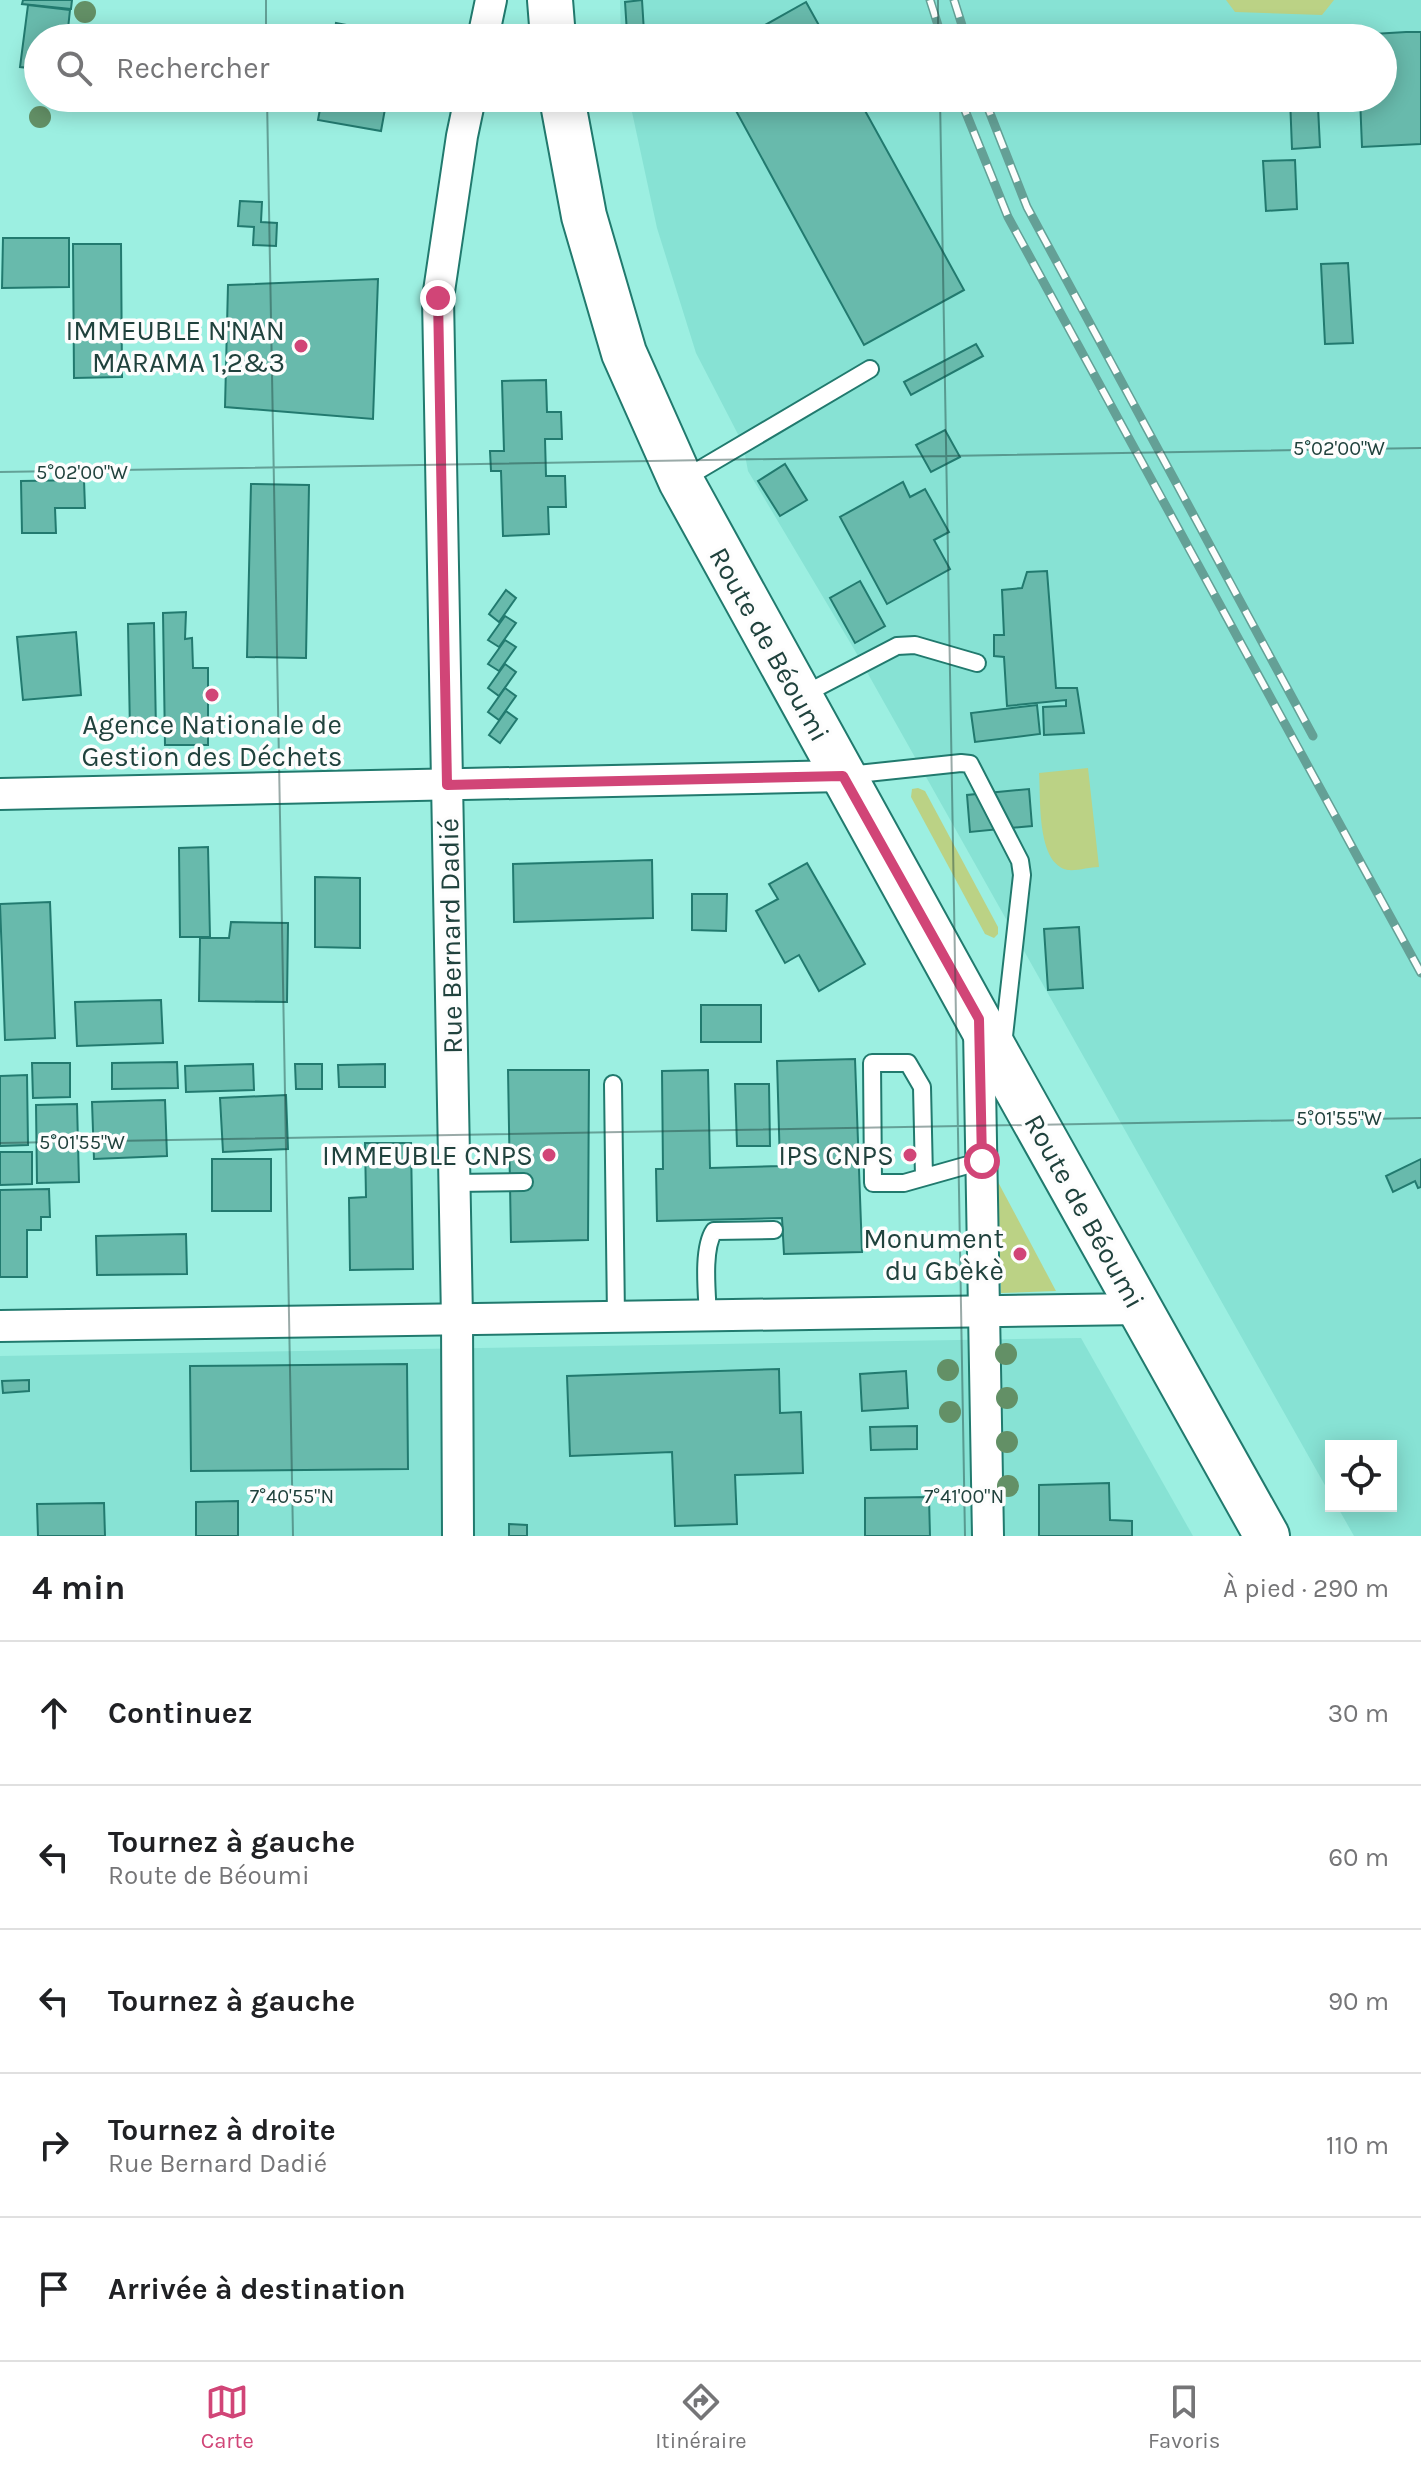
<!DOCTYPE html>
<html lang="fr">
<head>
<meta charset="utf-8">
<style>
	:root { --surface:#fff; --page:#f6f6f6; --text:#202124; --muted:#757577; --line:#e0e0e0; --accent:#d14577 }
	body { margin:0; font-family:Karla,sans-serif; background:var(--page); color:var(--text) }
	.controls { position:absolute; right:24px; bottom:24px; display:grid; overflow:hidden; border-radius:0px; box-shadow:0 4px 20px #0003 }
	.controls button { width:72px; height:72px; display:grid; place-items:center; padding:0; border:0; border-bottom:2px solid var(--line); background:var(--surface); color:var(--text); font:40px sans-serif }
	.stop { position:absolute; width:24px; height:24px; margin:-18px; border:6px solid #d14577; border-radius:50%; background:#fff }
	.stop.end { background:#d14577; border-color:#fff; box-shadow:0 2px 8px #0008 }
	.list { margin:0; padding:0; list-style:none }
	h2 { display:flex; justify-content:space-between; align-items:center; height:104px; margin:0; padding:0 32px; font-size:34px }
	h2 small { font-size:26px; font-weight:400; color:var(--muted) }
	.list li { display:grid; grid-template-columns:52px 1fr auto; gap:24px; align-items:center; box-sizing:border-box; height:144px; padding:0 32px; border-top:2px solid var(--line) }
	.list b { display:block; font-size:30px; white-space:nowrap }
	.list p { margin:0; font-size:26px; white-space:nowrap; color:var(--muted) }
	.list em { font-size:26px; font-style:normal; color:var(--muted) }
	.icon { flex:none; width:44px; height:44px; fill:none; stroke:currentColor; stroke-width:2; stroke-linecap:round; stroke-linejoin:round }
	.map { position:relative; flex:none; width:1421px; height:1536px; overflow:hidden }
	.search { position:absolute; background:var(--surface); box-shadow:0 4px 20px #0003; left:24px; right:24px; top:24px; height:88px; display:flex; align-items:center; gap:20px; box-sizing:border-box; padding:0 28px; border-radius:44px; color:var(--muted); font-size:30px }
	.sheet { height:824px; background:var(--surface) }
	nav { display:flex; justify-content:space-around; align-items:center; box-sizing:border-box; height:112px; border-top:2px solid var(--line); background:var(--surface); font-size:22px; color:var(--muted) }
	nav a { display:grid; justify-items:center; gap:4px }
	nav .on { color:var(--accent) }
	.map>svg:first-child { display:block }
	.built { fill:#87e2d4 }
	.green { fill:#bbd285 }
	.building { fill:#68baac; stroke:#227a6f; stroke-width:2 }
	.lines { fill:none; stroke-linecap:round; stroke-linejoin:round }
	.service-casing { stroke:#217a6e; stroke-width:20 }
	.minor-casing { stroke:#217a6e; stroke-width:34 }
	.primary-casing { stroke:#217a6e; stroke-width:48 }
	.service { stroke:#fff; stroke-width:16 }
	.minor { stroke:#fff; stroke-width:30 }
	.primary { stroke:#fff; stroke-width:44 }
	.rail-casing { stroke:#64a096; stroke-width:9 }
	.rail { stroke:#fdfdfd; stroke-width:6; stroke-dasharray:18; stroke-linecap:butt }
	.tree { fill:#639066 }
	.route { stroke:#d14577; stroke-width:10 }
	.ticks { fill:none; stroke:#20423d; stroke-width:2; stroke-opacity:0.45 }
	.poi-dot { fill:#d14577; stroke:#fdfdfd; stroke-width:3 }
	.labels { text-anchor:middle; stroke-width:7; stroke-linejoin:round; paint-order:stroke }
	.poi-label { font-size:28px; fill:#20423d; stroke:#fdfdfd; text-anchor:end }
	.street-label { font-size:28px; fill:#20423d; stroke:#fdfdfd }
	.ticks-label { font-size:20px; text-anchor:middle; fill:#20423d; stroke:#fdfdfd; stroke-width:7; stroke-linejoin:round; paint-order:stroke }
</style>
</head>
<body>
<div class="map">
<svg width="1421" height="1536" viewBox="0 0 1421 1536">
	<rect width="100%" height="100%" fill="#9cefe1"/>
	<g class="built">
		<path d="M 620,0 L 1421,0 L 1421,1536 L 1354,1536 L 1337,1506 L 1391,1506 L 1391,1446 L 1331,1446 L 1331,1496 L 854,649 L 748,471 L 743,444 L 696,353 L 657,228 L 629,98 L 1383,98 L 1383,38 L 621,38 Z"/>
		<path d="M 1081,1338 L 1193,1536 L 0,1536 L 0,1356 Z"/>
	</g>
	<g class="green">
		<path d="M 1226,0 L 1334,0 L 1322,15 L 1235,12 Z"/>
		<path d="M 1088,768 L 1099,867 C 1090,867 1077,871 1068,870 C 1036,864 1041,797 1039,773 Z"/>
		<path d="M 918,788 L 925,791 L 998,927 L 998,934 L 994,938 L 985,934 L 911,797 L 912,789 Z"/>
		<path d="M 998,1182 L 1056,1291 L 1001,1293 Z"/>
	</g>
	<g class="building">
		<path d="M 23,0 L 72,0 L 71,9 L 22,4 Z"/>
		<path d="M 642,0 L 644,32 L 627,33 L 625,2 Z"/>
		<path d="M 806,2 L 826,38 L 742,38 Z"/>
		<path d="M 28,5 L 70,10 L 67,38 L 38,38 L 38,69 L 20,67 Z"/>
		<path d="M 336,23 L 399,35 L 398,38 L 333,38 Z"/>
		<path d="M 1406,32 L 1421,32 L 1421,144 L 1362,147 L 1360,98 L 1383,98 L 1383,38 L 1357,38 L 1357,35 Z"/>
		<path d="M 1315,34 L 1315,38 L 1287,38 L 1287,35 Z"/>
		<path d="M 322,98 L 387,98 L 381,131 L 318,120 Z"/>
		<path d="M 729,98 L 858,98 L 964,290 L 864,345 Z"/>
		<path d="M 1290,98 L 1335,98 L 1335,107 L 1318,107 L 1320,147 L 1292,149 Z"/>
		<path d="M 1295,160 L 1297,209 L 1266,211 L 1263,161 Z"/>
		<path d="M 240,201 L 262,202 L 261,222 L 277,223 L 276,246 L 253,245 L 254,227 L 238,226 Z"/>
		<path d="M 3,238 L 69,238 L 69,287 L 2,288 Z"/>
		<path d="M 73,244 L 121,244 L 122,377 L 74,378 Z"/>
		<path d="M 1348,263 L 1353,343 L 1325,344 L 1321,264 Z"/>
		<path d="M 378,279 L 373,419 L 225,407 L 228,285 Z"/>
		<path d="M 976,344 L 983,356 L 911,395 L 904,382 Z"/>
		<path d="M 546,380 L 547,412 L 561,412 L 562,439 L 545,439 L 546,476 L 565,476 L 566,507 L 548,507 L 549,534 L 503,536 L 501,471 L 491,471 L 490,451 L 504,451 L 502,381 Z"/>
		<path d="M 945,430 L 960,457 L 931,472 L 916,445 Z"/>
		<path d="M 785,464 L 807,500 L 780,516 L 758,481 Z"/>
		<path d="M 84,480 L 85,508 L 55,508 L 56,533 L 22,533 L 21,481 Z"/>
		<path d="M 903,482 L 910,497 L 925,489 L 949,532 L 934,540 L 950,569 L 887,604 L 840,517 Z"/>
		<path d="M 251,484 L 309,485 L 306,658 L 247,657 Z"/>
		<path d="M 1047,571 L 1056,688 L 1077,688 L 1084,733 L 1044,735 L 1043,707 L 1066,706 L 1066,700 L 1007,706 L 1004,657 L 994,656 L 994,635 L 1004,635 L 1002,590 L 1022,588 L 1027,572 Z"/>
		<path d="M 860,581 L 885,626 L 855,643 L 830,598 Z"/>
		<path d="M 506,590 L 516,598 L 499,622 L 489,614 Z"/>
		<path d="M 186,612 L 185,639 L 192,638 L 193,668 L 208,668 L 208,745 L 165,745 L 163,613 Z"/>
		<path d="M 505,616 L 516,623 L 499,647 L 488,640 Z"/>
		<path d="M 154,623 L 156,731 L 130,732 L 128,624 Z"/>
		<path d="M 76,632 L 81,695 L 23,700 L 17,637 Z"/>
		<path d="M 505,640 L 516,647 L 499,671 L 488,664 Z"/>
		<path d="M 505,664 L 516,672 L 499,696 L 488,688 Z"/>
		<path d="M 505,688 L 516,696 L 499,720 L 488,712 Z"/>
		<path d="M 1037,705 L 1040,734 L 975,742 L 971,713 Z"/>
		<path d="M 506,711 L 517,719 L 500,743 L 489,735 Z"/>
		<path d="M 1029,789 L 1032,826 L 970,832 L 967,795 Z"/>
		<path d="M 208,847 L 210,937 L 180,937 L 179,848 Z"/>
		<path d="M 652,860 L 653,918 L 514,922 L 513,864 Z"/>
		<path d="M 807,863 L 865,964 L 819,991 L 799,955 L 785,963 L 756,911 L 778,899 L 769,884 Z"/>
		<path d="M 315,877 L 360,878 L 360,948 L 315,947 Z"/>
		<path d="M 692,894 L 727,894 L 726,931 L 692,930 Z"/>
		<path d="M 50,902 L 55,1038 L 5,1040 L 0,904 Z"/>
		<path d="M 231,922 L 288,923 L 287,1002 L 199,1001 L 200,938 L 229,938 Z"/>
		<path d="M 1079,927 L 1083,988 L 1048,990 L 1044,929 Z"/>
		<path d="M 161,1000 L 163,1043 L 77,1046 L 75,1002 Z"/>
		<rect x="701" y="1005" width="60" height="37"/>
		<path d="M 855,1059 L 862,1252 L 784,1254 L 782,1218 L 657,1221 L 656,1169 L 663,1169 L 662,1071 L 708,1070 L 710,1168 L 780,1166 L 777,1061 Z"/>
		<path d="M 177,1062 L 178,1088 L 112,1089 L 112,1063 Z"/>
		<path d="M 32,1063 L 70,1063 L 70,1097 L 33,1098 Z"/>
		<path d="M 253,1064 L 254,1090 L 186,1092 L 185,1066 Z"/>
		<path d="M 295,1064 L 322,1064 L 322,1089 L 296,1089 Z"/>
		<path d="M 385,1064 L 385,1087 L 339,1087 L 338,1065 Z"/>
		<path d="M 508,1070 L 589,1070 L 588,1240 L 511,1242 Z"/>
		<path d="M 27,1075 L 28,1145 L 0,1146 L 0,1076 Z"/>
		<path d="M 735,1084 L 769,1084 L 770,1146 L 737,1146 Z"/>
		<path d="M 286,1095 L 288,1149 L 223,1152 L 220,1098 Z"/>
		<path d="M 165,1100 L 167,1156 L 94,1159 L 92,1102 Z"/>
		<path d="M 77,1104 L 79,1182 L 37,1183 L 36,1105 Z"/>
		<path d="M 365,1143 L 411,1143 L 413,1269 L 350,1270 L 349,1198 L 366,1197 Z"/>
		<path d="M 0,1152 L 32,1152 L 32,1184 L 0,1185 Z"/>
		<rect x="212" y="1159" width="59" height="52"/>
		<path d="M 1421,1159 L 1421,1187 L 1418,1188 L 1415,1181 L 1393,1192 L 1386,1176 Z"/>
		<path d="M 49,1189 L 50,1217 L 41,1217 L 41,1230 L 27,1230 L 27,1277 L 0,1277 L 0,1190 Z"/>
		<path d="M 186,1234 L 187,1274 L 97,1275 L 96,1236 Z"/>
		<path d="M 407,1364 L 408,1469 L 191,1471 L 190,1366 Z"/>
		<path d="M 779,1369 L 780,1413 L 801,1412 L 803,1473 L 735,1475 L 737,1524 L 675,1526 L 672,1452 L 570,1456 L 567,1376 Z"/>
		<path d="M 906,1371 L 908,1408 L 862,1411 L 860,1374 Z"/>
		<path d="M 29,1380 L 29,1391 L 3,1393 L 2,1381 Z"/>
		<path d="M 917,1426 L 917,1449 L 871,1450 L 870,1427 Z"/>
		<path d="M 1109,1483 L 1110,1520 L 1132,1521 L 1132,1536 L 1039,1536 L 1039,1485 Z"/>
		<path d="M 929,1497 L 930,1536 L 865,1536 L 865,1498 Z"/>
		<path d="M 238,1501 L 238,1536 L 196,1536 L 196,1502 Z"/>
		<path d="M 104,1503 L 105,1536 L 38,1536 L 37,1504 Z"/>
		<path d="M 509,1524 L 527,1525 L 527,1536 L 509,1536 Z"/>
	</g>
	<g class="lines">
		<defs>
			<g id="service">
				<path d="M 682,480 L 870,369"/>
				<path d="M 801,696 L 897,646 L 915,645 L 977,663"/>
				<path d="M 848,775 L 961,763 L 970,764 L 1020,861 L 1022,875 L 1003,1045"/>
				<path d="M 613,1084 L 616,1317"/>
				<path d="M 924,1177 L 922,1087 L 908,1063 L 872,1063 L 873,1183 L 904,1183 L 982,1161"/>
				<path d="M 455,1183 L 524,1182"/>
				<path d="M 708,1316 C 707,1293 702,1249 714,1231 L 774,1230"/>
			</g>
			<g id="minor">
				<path d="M 483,38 L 491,0"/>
				<path d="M 0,794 L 843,776"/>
				<path d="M 979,1029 L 988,1536"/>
				<path d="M 0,1326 L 1141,1309"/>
				<path d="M 458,1536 L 457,1319 L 438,298 L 462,136 L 470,98"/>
			</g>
			<g id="primary">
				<path d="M 550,0 L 553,38"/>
				<path d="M 562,98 L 584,216 L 624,353 L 681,481 L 1001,1061 L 1267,1536"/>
			</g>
		</defs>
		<use href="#service" class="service-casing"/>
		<use href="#minor" class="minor-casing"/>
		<use href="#primary" class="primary-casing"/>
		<use href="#service" class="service"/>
		<use href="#minor" class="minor"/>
		<use href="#primary" class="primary"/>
		<defs>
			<g id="rail">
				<path d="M 930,0 L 942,38"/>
				<path d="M 954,0 L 966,38"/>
				<path d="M 960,98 L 1008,217 L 1421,973"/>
				<path d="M 984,98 L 1027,207 L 1313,736"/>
			</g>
		</defs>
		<use href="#rail" class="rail-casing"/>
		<use href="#rail" class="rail"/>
	</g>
	<g class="tree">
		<circle cx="85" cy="12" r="11"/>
		<circle cx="40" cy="117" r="11"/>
		<circle cx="1006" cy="1354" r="11"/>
		<circle cx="948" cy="1370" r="11"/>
		<circle cx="1007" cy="1398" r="11"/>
		<circle cx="950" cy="1412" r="11"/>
		<circle cx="1007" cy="1442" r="11"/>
		<circle cx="1008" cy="1486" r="11"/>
	</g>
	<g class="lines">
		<path class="route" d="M 438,298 L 447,785 L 843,776 L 979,1019 L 982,1161"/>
	</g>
	<path class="ticks" d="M 266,0 L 266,38M 938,0 L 938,38M 267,98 L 293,1536M 940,98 L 965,1536M 0,472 L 1421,448M 0,1143 L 1421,1118"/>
	<g class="poi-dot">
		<circle cx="301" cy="346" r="8"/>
		<circle cx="212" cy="695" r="8"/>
		<circle cx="549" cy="1155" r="8"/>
		<circle cx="910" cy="1155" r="8"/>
		<circle cx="1020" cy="1254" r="8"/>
	</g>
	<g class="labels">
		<g class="poi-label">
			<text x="285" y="340">IMMEUBLE N'NAN<tspan x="285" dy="32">MARAMA 1,2&amp;3</tspan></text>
			<text x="212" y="734" text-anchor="middle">Agence Nationale de<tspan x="212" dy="32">Gestion des Déchets</tspan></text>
			<text x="533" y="1165">IMMEUBLE CNPS</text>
			<text x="894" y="1165">IPS CNPS</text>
			<text x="1004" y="1248">Monument<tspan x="1004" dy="32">du Gbèkè</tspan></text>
		</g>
		<g class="street-label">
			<text transform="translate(770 644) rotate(61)" y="10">Route de Béoumi</text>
			<text transform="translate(450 936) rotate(-91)" y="10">Rue Bernard Dadié</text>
			<text transform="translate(1085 1211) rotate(61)" y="10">Route de Béoumi</text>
		</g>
	</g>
	<g class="ticks-label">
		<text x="1339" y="455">5°02'00"W</text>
		<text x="82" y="479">5°02'00"W</text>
		<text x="1339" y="1125">5°01'55"W</text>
		<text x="82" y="1149">5°01'55"W</text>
		<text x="292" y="1503">7°40'55"N</text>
		<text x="964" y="1503">7°41'00"N</text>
	</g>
</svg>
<div class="controls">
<button><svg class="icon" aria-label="locate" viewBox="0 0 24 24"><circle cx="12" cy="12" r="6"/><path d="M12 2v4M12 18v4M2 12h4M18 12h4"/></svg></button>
</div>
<div class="stop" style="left:982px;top:1161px"></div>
<div class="stop end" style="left:438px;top:298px"></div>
<div class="search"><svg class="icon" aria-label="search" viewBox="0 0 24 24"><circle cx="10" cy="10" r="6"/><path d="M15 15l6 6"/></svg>Rechercher</div>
</div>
<section class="sheet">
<h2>4 min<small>À pied · 290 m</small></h2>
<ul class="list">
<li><svg class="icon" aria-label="ahead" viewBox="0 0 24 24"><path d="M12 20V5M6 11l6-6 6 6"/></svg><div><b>Continuez</b></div><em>30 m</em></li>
<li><svg class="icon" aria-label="left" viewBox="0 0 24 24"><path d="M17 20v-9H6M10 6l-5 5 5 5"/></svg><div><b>Tournez à gauche</b><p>Route de Béoumi</p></div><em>60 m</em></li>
<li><svg class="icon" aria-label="left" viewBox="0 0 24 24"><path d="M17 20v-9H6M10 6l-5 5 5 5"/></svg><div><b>Tournez à gauche</b></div><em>90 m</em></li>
<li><svg class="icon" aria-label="right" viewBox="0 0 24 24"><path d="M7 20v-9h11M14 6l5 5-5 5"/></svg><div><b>Tournez à droite</b><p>Rue Bernard Dadié</p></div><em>110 m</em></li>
<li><svg class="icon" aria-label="arrive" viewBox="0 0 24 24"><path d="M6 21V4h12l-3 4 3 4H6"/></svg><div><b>Arrivée à destination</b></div></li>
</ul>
</section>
<nav>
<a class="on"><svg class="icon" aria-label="map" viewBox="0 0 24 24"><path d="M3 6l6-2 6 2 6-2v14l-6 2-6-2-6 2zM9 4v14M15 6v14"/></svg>Carte</a>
<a><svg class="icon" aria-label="directions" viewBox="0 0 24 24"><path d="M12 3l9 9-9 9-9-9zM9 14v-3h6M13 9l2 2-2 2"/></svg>Itinéraire</a>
<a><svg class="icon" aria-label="saved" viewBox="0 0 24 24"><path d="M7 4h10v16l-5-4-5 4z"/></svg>Favoris</a>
</nav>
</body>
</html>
